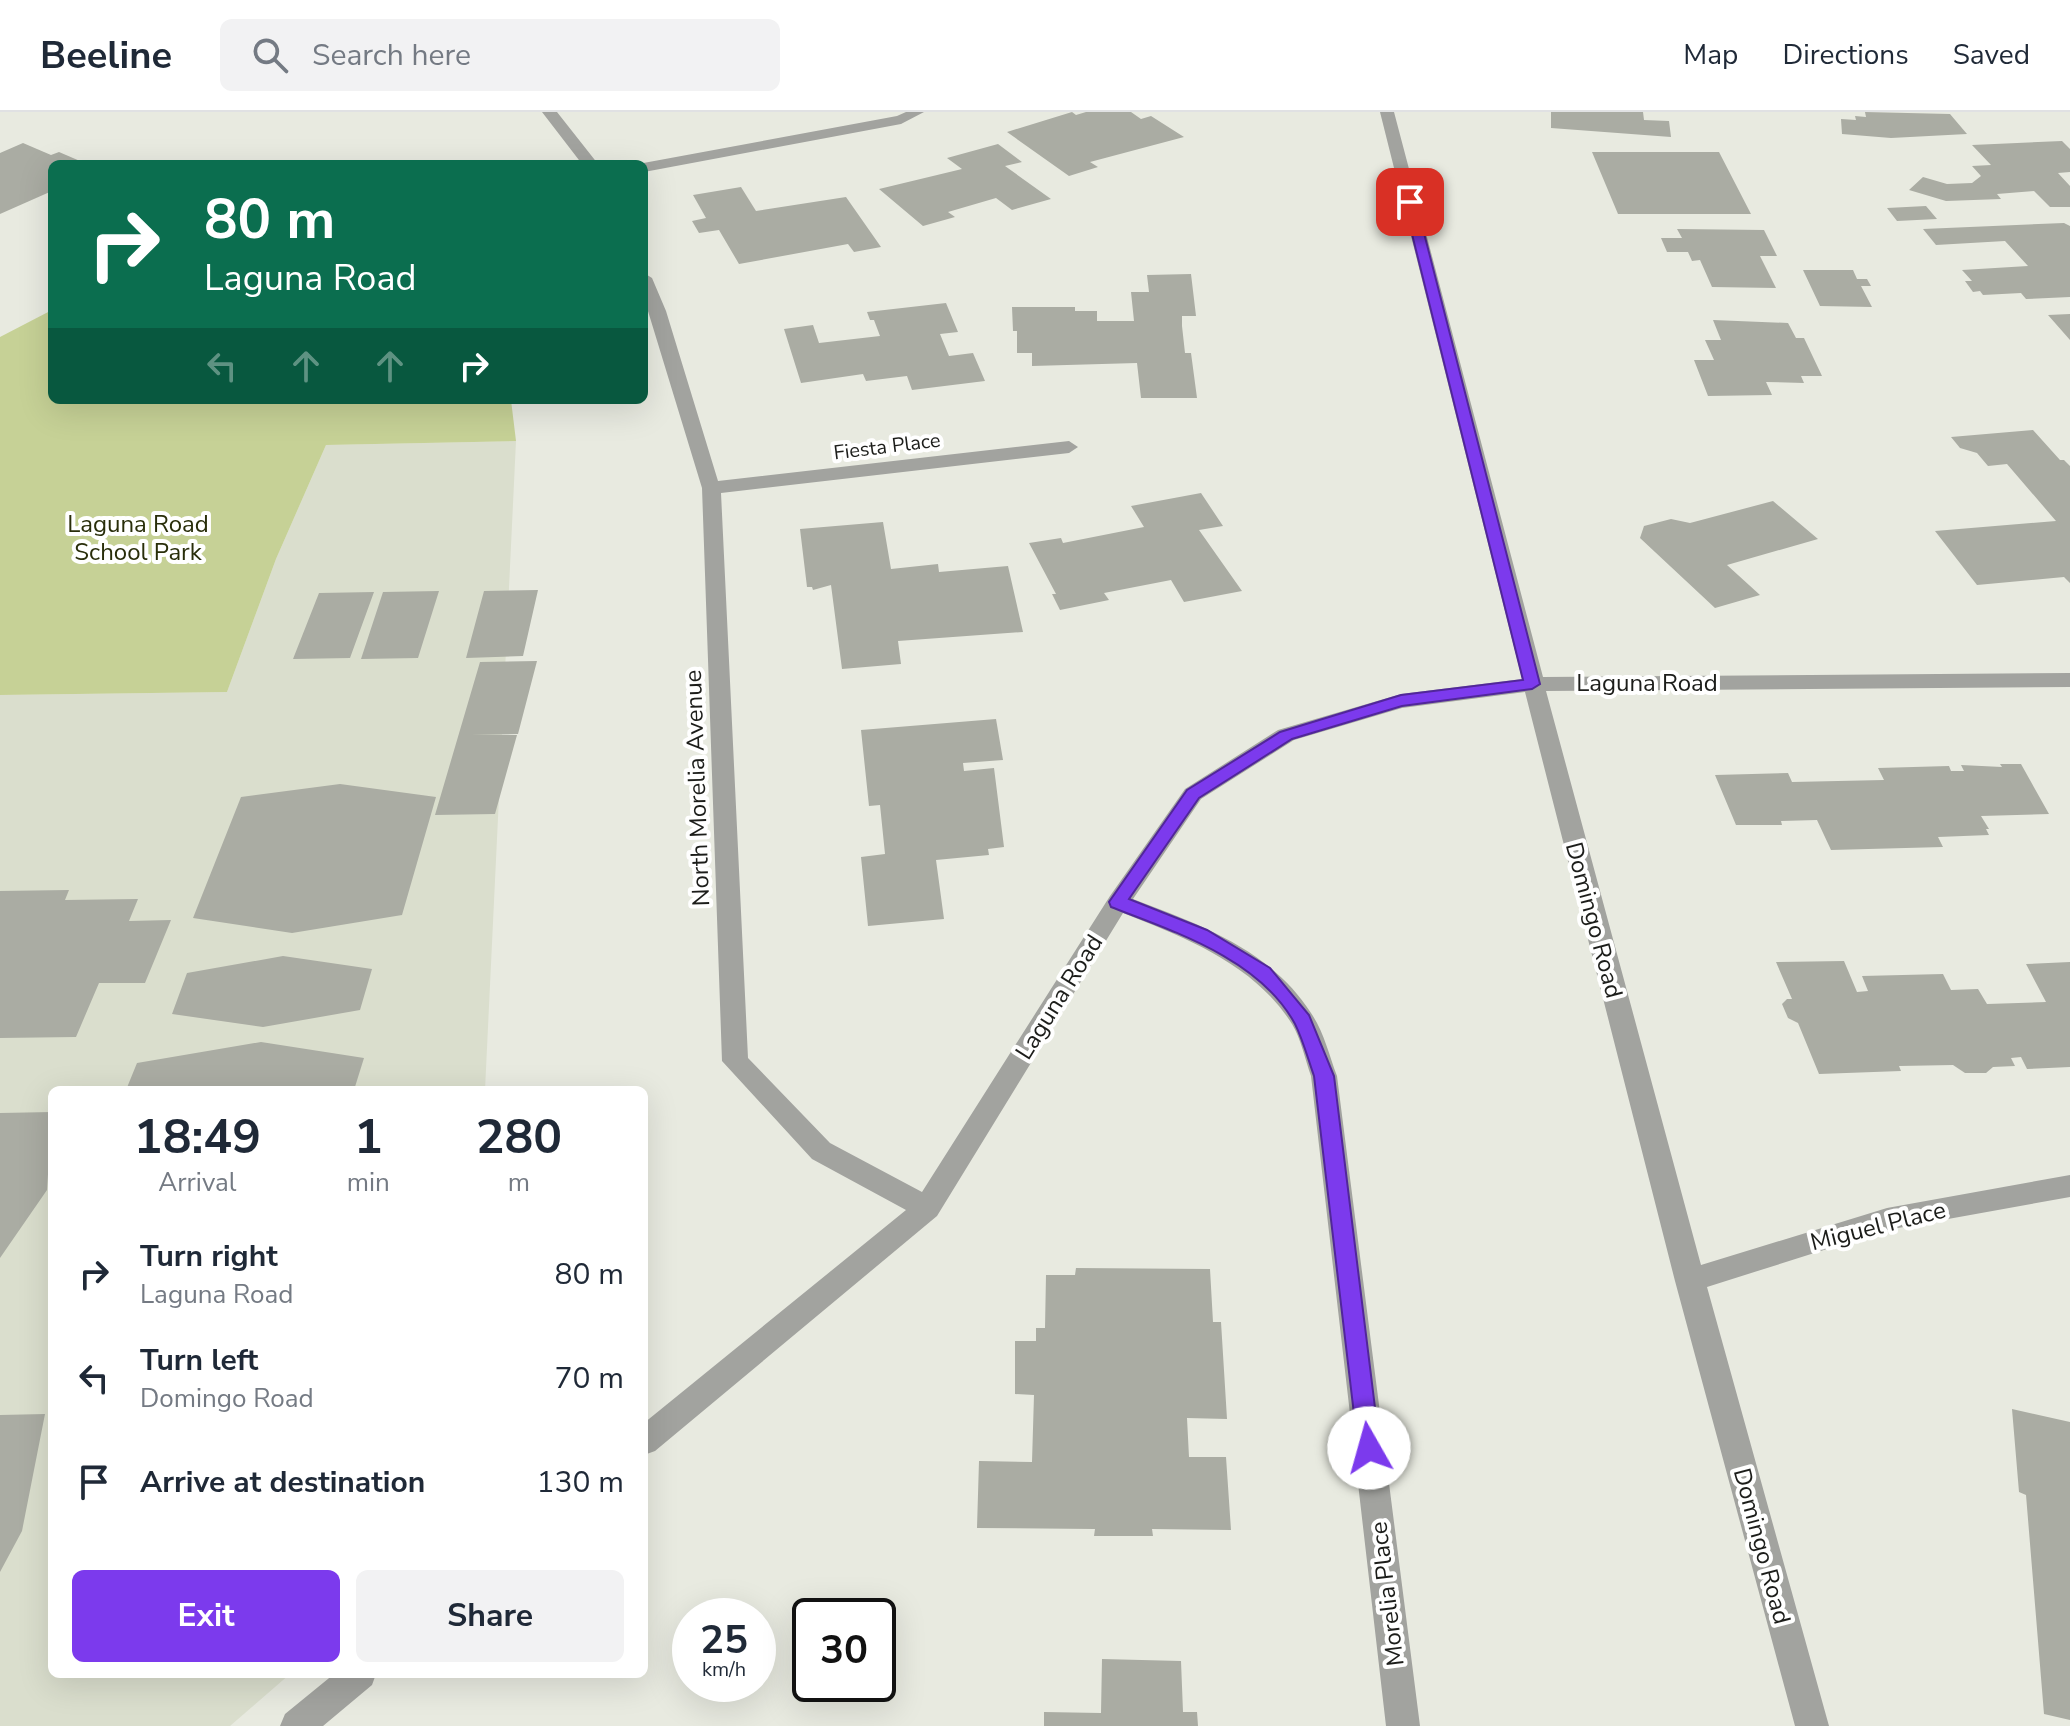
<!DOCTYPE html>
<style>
:root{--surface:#fff;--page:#f2f2f3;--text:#1f2937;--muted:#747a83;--line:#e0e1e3;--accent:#7c3aed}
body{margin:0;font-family:"Nunito Sans",sans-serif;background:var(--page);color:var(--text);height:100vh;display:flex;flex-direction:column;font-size:30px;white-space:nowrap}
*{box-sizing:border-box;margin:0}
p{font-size:26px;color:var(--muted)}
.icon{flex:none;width:44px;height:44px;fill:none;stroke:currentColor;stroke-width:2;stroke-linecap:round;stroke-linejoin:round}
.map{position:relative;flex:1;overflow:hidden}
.sheet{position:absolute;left:48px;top:974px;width:600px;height:592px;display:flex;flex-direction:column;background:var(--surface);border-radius:12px;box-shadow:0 8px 32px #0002}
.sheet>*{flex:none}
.hud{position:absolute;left:48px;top:48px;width:600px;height:244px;border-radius:12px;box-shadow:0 8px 32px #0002;background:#0b6e4f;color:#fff;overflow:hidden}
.speed{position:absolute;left:672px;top:1486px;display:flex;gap:16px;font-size:40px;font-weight:700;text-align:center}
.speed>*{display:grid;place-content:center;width:104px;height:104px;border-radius:50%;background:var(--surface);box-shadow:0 8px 32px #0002;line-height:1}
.speed small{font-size:20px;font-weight:400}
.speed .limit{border:4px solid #111;border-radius:12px;background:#fff;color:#111}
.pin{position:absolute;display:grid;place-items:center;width:68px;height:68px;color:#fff;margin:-34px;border-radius:16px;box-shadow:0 4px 12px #0006}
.me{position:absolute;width:88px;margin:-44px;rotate:353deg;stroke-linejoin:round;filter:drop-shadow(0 0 6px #0008)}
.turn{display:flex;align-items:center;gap:28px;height:168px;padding:0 24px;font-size:36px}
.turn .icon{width:104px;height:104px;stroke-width:2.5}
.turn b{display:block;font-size:56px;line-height:68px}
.lanes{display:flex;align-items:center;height:76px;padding:0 24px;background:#0003;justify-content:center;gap:40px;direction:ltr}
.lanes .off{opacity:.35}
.eta{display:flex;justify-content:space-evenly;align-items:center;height:136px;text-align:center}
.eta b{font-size:48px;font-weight:700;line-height:56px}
.button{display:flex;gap:16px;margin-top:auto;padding:16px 24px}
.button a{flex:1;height:92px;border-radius:12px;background:var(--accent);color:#fff;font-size:32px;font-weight:700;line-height:92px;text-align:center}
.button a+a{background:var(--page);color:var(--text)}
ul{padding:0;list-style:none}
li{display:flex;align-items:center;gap:24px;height:104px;padding:0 24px}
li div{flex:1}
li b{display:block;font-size:30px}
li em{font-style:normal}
header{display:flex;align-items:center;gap:48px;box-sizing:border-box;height:112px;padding:0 40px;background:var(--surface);border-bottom:2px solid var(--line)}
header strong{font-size:38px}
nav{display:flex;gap:44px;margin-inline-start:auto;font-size:28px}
.search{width:560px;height:72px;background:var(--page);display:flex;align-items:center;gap:20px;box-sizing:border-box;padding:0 28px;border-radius:12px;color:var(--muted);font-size:30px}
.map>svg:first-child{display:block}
.built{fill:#dadecd}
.green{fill:#c6d196}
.building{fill:#aaaca3}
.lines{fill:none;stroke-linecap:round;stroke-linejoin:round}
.minor{fill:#a2a39f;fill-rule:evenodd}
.route{fill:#7c3aed;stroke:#51269a;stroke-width:2}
.labels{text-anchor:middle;stroke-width:8;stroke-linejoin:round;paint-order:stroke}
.far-street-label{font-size:20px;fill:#1c1d1a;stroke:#fff}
.park-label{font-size:24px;fill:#292e0a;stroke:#fff}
.street-label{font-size:24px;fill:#1c1d1a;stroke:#fff}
</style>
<header>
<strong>Beeline</strong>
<div class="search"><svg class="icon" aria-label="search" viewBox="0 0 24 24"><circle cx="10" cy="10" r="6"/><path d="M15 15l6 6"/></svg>Search here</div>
<nav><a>Map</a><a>Directions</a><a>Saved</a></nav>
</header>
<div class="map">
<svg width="2070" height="1614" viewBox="0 0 2070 1614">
<rect width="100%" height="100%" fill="#e8eae0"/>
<!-- built -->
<path class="built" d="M516 329 485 978H52V1562H290L230 1614H0V583L227 580 276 447 326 333Z"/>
<!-- green -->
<path class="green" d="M52 198V288H511L516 329 326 333 276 447 227 580 0 583V225Z"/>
<!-- building -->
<path class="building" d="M1072 0 1076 3 1086 0H1131L1141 7 1151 4 1184 25 1090 50 1098 55 1069 64 1007 20Z
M1551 0H1643L1644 8 1669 9 1671 25 1551 16Z
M1865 0 1950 2 1967 22 1891 26 1842 22 1841 7 1856 8 1855 4 1866 5Z
M2062 29 2070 37V60L2058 61 2070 74V95H2050L2034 79 1997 82 2001 87 1946 89 1909 78 1923 65 1947 72 1972 71 1981 64 1972 54 1991 53 1972 33Z
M23 31 51 43 59 40 87 52H52V79L0 102V41Z
M998 32 1022 50 1005 54 1051 87 1012 98 996 86 948 100 955 105 923 114 879 77 962 57 947 46Z
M1592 40H1719L1751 102H1618Z
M741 75 756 99 846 85 881 135 854 140 848 132 739 152 719 118 699 121 692 109 706 106 693 83Z
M1926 94 1937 107 1897 109 1887 96Z
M2064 111 2070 114V185L2026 187 2021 181 1983 183 1980 179 1973 180 1965 169H1972L1962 158 2028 154 2005 129 1936 133 1923 117Z
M1677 117 1764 118 1777 144H1760L1776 176 1712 175 1700 148 1692 149 1688 140H1667L1661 126H1682Z
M1803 158H1853L1857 167H1867L1871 174H1861L1872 195 1820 194Z
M1191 162 1196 204H1182V214L1185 241H1191L1197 286H1141L1137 251 1032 254V241H1017V219H1013L1012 195H1075V199H1097V209H1134L1131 180H1149L1147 163Z
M946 191 958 220 940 222 949 244 973 241 985 269 912 278 907 264 866 269 863 262 801 271 784 217 813 213 819 231 880 224 874 208H870L867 200Z
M2070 202V228L2048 203Z
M1713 208 1788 211 1796 226H1804L1822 264H1801L1804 271 1766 270 1772 283 1708 284 1694 248H1714L1705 228H1721Z
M2033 318 2060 348H2064L2070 354V471L2064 465 1977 473 1935 419 2056 409 2007 352 1988 354 1977 341 1960 336 1951 325Z
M1201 381 1223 414 1199 418 1242 479 1184 490 1171 468 1104 481 1109 488 1060 498 1052 482H1056L1029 431 1061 426 1063 431 1144 415 1131 394Z
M1773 389 1818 427 1727 453 1760 483 1715 496 1640 426 1644 414 1671 407 1690 411Z
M883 410 891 457 938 452 939 460 1008 454 1023 520 898 529 901 552 842 557 831 473 813 478 812 475H807L800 417Z
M538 478 523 544 466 546 484 479Z
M439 479 418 546 361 547 383 480Z
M374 480 350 546 293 547 319 481Z
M537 549 518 622H471L517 623 495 702 435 703 480 550Z
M996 607 1003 648 963 651 964 659 994 656 1004 735 988 737 989 743 936 748 944 807 868 814 861 745 885 742 880 693 869 694 861 618Z
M2000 652H2021L2049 702 1981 704 1989 717H1986L1989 723 1938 725 1943 735 1831 738 1817 708 1781 709 1782 713H1736L1715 663 1788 661 1792 670 1884 668 1878 656 1949 654 1951 659H1964L1961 653 2002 655Z
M340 672 436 685 402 803 292 821 193 806 241 685Z
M69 778 65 788 138 787 129 809 171 808 145 871H99L76 925 0 926V779Z
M283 844 372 857 360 898 263 915 172 902 187 861Z
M1844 849 1857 880 1868 879 1862 864 1943 862 1951 878 1978 877 1987 892 2046 890 2026 852 2070 850V955L2027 957 2021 945 2011 946 2015 954 1993 955 1986 961H1965L1953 953 1899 954 1901 959 1819 962 1798 911 1788 906 1782 892 1787 887H1792L1776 850Z
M261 930 364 946 354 978H126L137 951Z
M52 1000 47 1078 0 1146V1001Z
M1076 1156 1210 1157 1213 1210H1221L1227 1307 1187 1306 1189 1345H1226L1231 1418 1152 1417 1153 1424H1094L1095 1417 977 1416 979 1349 1032 1350 1034 1283 1015 1282V1229H1036V1216H1045L1046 1163H1075Z
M2012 1297 2070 1310V1608L2044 1602 2026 1383 2019 1380Z
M45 1302 22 1419 0 1460V1303Z
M1102 1547 1181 1549 1183 1600H1197L1198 1614H1044V1600L1101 1601Z"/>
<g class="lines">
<!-- minor -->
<path class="minor" d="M542 0H557L598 52H582Z
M906 0H924L901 12 644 60V52H638L897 4Z
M1380 0H1394L1543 565 2070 561V575L1546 579 1701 1153 1887 1096 2070 1063V1085L1887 1118 1707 1175 1829 1614H1795L1675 1169 1525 580 1402 596 1294 628 1201 687 1133 787C1199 812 1271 838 1311 901 1324 920 1329 943 1337 964L1420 1614H1386L1311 964C1305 947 1301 927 1292 912 1254 852 1186 826 1123 801L937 1104 655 1339 644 1343V1311L906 1098 812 1047 722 949 702 376 644 186V161L652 166 666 199 718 369 1069 329 1078 335 1069 341 721 381 748 946 830 1031 922 1080 1110 784 1185 677 1278 618 1401 582 1522 567Z
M334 1562H376L372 1573 323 1614H280L285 1602Z"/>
</g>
<!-- route -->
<path class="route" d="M1410 87 1416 90 1540 572 1532 577 1402 594 1292 627 1199 686 1129 787 1207 818 1270 856 1309 903 1334 964 1380 1336 1377 1343 1369 1346 1361 1343 1358 1336 1314 964C1308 947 1303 928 1295 912 1260 847 1175 820 1111 795L1109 790 1187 678 1280 620 1401 583 1523 568 1404 90Z"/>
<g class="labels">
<!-- far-street labels -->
<g class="far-street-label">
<text transform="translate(887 334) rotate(-7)" y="7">Fiesta Place</text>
</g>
<!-- park labels -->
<g class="park-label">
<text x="138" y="420">Laguna Road<tspan x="138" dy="28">School Park</tspan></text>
</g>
<!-- street labels -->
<g class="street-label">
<text x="1647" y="579">Laguna Road</text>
<text transform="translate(697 676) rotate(-92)" y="8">North Morelia Avenue</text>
<text transform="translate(1594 808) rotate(75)" y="8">Domingo Road</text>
<text transform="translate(1059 885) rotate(-58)" y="8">Laguna Road</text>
<text transform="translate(1878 1114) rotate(-14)" y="8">Miguel Place</text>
<text transform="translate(1762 1434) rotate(75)" y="8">Domingo Road</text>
<text transform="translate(1387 1482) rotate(-97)" y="8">Morelia Place</text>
</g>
</g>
</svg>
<div class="speed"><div>25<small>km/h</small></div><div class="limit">30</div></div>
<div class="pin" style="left:1410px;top:90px;background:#d93025"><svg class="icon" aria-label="arrive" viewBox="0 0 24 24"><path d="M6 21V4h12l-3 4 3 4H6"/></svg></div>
<svg class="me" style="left:1369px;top:1336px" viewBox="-20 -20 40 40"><circle r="19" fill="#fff"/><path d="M0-13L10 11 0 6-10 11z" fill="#7c3aed"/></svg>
<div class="hud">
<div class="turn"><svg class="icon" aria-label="right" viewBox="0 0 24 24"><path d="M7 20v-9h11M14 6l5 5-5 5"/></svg><div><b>80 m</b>Laguna Road</div></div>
<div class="lanes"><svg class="icon off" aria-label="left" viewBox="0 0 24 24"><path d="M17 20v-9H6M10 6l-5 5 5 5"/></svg><svg class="icon off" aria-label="ahead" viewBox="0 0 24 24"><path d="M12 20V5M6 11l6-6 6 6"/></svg><svg class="icon off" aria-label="ahead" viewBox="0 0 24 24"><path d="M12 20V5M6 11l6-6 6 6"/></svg><svg class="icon" aria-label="right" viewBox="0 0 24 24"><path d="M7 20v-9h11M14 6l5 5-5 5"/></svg></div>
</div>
<section class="sheet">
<div class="eta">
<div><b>18:49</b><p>Arrival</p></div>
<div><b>1</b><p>min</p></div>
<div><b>280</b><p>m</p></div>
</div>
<ul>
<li><svg class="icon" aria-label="right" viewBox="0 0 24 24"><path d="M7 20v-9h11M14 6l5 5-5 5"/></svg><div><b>Turn right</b><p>Laguna Road</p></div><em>80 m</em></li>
<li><svg class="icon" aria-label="left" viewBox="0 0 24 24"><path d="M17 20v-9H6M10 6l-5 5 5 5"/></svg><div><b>Turn left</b><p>Domingo Road</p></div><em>70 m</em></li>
<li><svg class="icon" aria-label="arrive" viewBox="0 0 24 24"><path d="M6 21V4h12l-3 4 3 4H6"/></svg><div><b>Arrive at destination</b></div><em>130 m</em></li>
</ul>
<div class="button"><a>Exit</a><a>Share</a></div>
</section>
</div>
